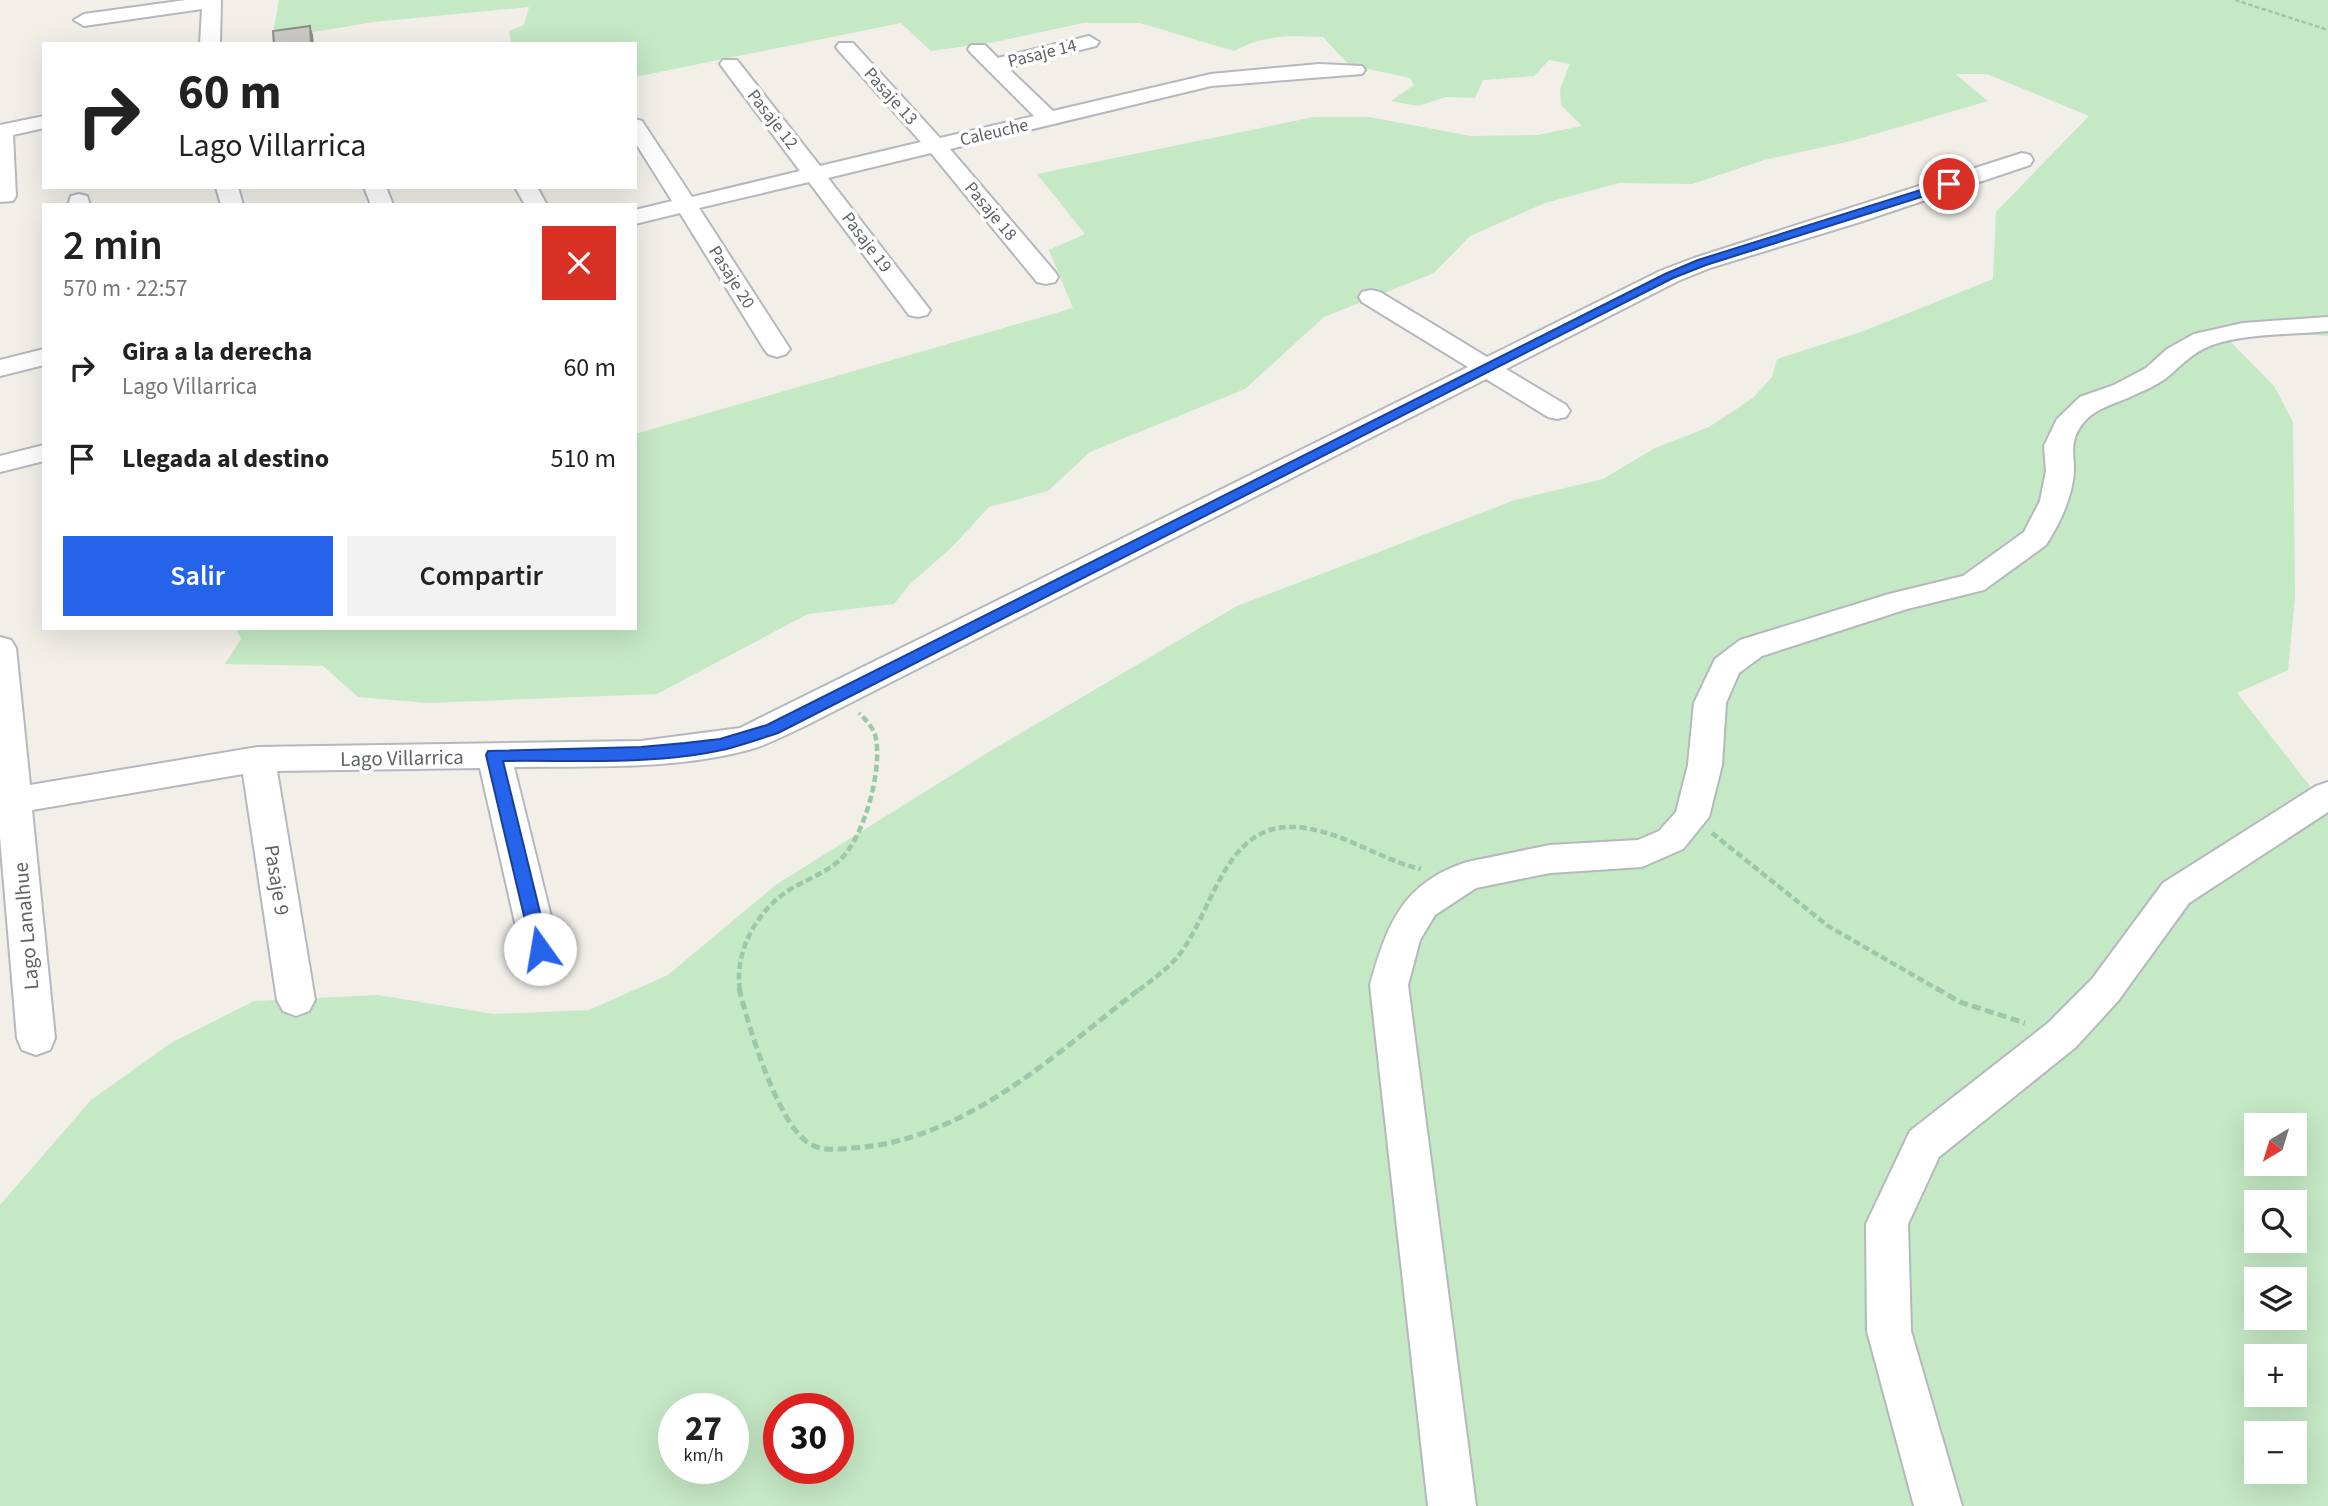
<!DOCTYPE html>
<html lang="es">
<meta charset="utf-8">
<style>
:root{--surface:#fff;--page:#f2f2f2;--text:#222;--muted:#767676;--accent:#2563eb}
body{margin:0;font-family:"Source Sans 3",sans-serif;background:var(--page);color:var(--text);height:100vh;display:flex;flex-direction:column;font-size:26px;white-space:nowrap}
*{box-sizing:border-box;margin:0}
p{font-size:23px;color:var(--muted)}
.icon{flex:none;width:38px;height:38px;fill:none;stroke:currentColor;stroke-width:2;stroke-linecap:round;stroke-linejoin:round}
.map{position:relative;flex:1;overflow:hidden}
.panel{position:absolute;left:42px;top:203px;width:595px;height:427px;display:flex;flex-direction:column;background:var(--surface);border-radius:0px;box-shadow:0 7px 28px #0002}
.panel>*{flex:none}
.hud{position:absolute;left:42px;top:42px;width:595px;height:147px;border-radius:0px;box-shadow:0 7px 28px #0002;background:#fff;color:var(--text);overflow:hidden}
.needle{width:46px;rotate:218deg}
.tools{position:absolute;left:2244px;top:1113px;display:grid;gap:14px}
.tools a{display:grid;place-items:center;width:63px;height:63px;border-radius:0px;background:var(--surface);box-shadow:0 7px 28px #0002;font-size:35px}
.speed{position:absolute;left:658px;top:1393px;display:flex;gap:14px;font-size:35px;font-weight:700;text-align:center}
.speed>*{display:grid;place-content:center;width:91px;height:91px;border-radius:50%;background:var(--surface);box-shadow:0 7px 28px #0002;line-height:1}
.speed small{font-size:18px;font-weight:400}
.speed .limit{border:10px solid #d22;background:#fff;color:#111}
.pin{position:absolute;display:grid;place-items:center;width:60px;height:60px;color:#fff;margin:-30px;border:4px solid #fff;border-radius:50%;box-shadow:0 2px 7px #0007}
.me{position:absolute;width:77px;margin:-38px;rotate:347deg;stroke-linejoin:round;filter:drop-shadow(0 0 5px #0008)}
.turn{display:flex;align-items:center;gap:24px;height:147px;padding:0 21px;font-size:32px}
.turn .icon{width:91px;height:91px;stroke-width:2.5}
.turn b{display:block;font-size:49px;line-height:60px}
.round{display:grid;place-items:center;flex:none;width:74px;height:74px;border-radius:0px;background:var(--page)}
.headline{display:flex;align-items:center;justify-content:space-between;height:119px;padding:0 21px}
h1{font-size:42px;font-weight:600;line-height:52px}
.button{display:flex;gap:14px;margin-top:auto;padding:14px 21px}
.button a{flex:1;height:80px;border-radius:0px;background:var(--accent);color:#fff;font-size:28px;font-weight:600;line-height:80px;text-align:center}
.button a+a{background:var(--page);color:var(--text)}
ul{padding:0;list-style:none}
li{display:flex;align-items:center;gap:21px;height:91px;padding:0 21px}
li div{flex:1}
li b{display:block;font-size:26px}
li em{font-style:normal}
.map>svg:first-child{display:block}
.green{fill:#c5e8c5;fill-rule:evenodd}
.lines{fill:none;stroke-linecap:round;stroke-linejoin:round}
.minor-casing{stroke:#b5b8bc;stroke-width:4}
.path-far2{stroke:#9cc7a9;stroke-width:2.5;stroke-dasharray:4.5 2.5;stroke-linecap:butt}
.path-far1{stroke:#9cc7a9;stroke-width:4.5;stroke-dasharray:7 3.5;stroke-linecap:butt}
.path{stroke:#9cc7a9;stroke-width:5;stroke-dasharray:9 4.5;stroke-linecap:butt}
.minor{fill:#fff;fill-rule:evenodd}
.shaded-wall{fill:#8f8d8a}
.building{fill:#cccac5;stroke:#8f8d8a;stroke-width:2}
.route{fill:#2563eb;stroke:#184099;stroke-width:2}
.labels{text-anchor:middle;stroke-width:7;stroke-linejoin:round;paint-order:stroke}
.far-street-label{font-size:18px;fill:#5f6368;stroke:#fff}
.street-label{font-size:21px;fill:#5f6368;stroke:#fff}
</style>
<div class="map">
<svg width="2328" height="1506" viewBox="0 0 2328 1506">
<rect width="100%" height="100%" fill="#f1efe8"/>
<!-- green -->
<path class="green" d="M279 0H2328V336L2218 329 2274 386 2293 422 2295 597 2288 670 2237 693 2328 809V1506H0V1205L91 1100 171 1043 254 1001 378 995 493 1014 589 1010 668 975 777 884 992 750 1237 606 1515 500 1603 479 1655 448 1709 427 1753 398 1772 377 1777 359 1861 332 1993 279 1996 212 2089 116 1987 74H1955L1988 101 1851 141 1764 160 1692 184 1619 183 1545 203 1470 236 1434 273 1324 317 1245 389 1090 452 1048 491 989 507 952 547 909 585 894 604 808 614 657 694 428 703 358 697 323 666 225 664 241 639 236 628H635V434L1073 308 1049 250 1085 234 1037 174 1314 117H1369L1471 136 1537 135 1582 126 1561 105 1560 89 1570 64 1549 60 1534 76 1483 80 1475 98 1446 97 1418 106 1391 101 1414 85 1410 78 1349 65 1323 37C1289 36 1264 34 1234 51L1140 23H1083L995 42 931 51 901 23 635 77V44H511L509 31 524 25 529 7 374 22 272 39ZM2256 1125H2294V1164H2256ZM2256 1202H2294V1241H2256ZM2256 1279H2294V1318H2256ZM2256 1356H2294V1395H2256ZM674 1409H733V1468H674ZM779 1409H838V1468H779ZM2256 1433H2294V1472H2256Z"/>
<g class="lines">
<!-- minor casing -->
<g class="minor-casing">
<path id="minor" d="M186 0H221L220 44H200L202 9 84 26 74 20 84 14Z
M1089 36 1099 42 1096 46 1008 68 1053 111 1211 74 1319 64 1362 66 1365 70 1362 74 1211 86 950 149 1055 272 1058 277 1055 282 1046 284 1037 282 931 153 828 178 930 310 927 315 918 317 909 315 809 182 699 208 790 349 786 354 777 357 768 354 764 349 680 213 635 224V210L672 201 635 142V119L642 121 692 197 800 171 723 68 720 64 723 60H737L820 166 921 142 839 51 836 47 839 43H853L940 138 1034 116 971 53 968 49 971 45H985L998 58Z
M44 116V128L13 135 16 196 13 201 0 202V125Z
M2022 153 2030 155 2033 160 2030 165 1860 222 1710 268 1678 281 1506 369 1566 405 1570 411 1566 417 1557 419 1548 417 1486 379 803 727C785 735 767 745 748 750 673 770 591 766 514 767L559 949 553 960 540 964 527 960 521 949 480 768 277 771 315 1000 309 1011 296 1016 283 1011 277 1000 243 774 32 810 55 1038 50 1050 36 1055 22 1050 17 1038 0 837V637L11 640 16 648 30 785 258 747 641 741 740 728 1468 367 1362 302 1359 297 1362 292 1371 290 1380 292 1487 357 1660 271 1694 258Z
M216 187H238L243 205H221Z
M364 187H386L393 205H371Z
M515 187H537L547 205H525Z
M79 194 87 196 90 205H68L71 196Z
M2328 317V331C2291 335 2247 333 2212 345 2192 352 2180 367 2165 379 2156 385 2146 390 2136 394 2115 405 2092 407 2079 429 2070 444 2074 455 2074 470 2073 496 2060 523 2046 545L1984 590 1907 609 1762 656 1739 673 1726 703 1722 765 1709 817 1683 849 1642 867 1550 873 1476 888 1435 915 1420 940 1408 985 1476 1506H1428L1370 985C1387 925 1402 883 1467 862L1550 845 1638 840 1659 831 1676 812 1688 765 1694 703 1715 659 1740 640 1889 594 1963 576 2024 532 2040 501 2046 471 2044 446 2057 419 2080 397 2114 385 2146 368 2167 349 2194 334 2243 323Z
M44 349V365L0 376V360Z
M44 445V461L0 472V456Z
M2328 782V812L2189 903 2118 1001 2076 1047 1939 1157 1908 1224 1911 1331 1962 1506H1914L1867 1331 1866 1224 1910 1131 2048 1023 2092 979 2163 883 2316 786Z"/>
</g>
<!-- path-far2 -->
<path class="path-far2" d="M2235 0 2328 30"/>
<!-- path-far1 -->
<path class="path-far1" d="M1712 833 1828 926 1939 990
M740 990C734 951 757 911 789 890 806 880 825 873 840 860 864 837 882 772 876 739 874 728 867 721 859 713
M1139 990C1153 979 1169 968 1179 955 1216 907 1225 816 1305 828 1346 834 1381 860 1421 869"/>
<!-- path -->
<path class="path" d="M739 988C748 1025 777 1121 807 1142 821 1152 837 1149 853 1148 966 1141 1056 1053 1141 988
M1936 988 1960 1002 2025 1023"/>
<!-- minor -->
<use href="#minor" class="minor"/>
</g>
<!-- shaded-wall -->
<path class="shaded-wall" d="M310 26 313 35 314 44H311Z"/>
<!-- building -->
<path class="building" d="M310 26 311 44H274L273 31Z"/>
<!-- route -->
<path class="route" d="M1949 181 1955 184 1953 187 1706 265 1673 278 778 733C759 739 741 746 722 750 655 765 571 760 503 761L549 949 546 954 540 956 533 954 486 755 488 751 641 747 685 743 720 739 767 725 1665 274 1698 260Z"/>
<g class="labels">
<!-- far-street labels -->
<g class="far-street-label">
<text transform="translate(1042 53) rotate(-14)" y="6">Pasaje 14</text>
<text transform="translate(891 96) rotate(48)" y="6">Pasaje 13</text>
<text transform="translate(773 119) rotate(52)" y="6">Pasaje 12</text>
<text transform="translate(994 132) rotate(-13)" y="6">Caleuche</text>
<text transform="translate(991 211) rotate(50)" y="6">Pasaje 18</text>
<text transform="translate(867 242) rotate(53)" y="6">Pasaje 19</text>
<text transform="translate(732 277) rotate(58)" y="6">Pasaje 20</text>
</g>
<!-- street labels -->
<g class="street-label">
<text transform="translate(402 758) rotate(-1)" y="7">Lago Villarrica</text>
<text transform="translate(277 880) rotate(81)" y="7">Pasaje 9</text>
<text transform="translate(26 926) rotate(-95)" y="7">Lago Lanalhue</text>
</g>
</g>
</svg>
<div class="tools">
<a><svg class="needle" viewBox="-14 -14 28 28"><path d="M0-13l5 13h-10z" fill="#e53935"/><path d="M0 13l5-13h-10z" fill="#767676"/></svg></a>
<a><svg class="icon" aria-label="search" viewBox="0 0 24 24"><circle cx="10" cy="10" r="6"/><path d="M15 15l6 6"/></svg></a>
<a><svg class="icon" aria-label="layers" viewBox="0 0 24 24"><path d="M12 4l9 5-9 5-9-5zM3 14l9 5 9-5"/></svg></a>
<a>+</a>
<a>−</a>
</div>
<div class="speed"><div>27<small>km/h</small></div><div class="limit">30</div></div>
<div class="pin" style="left:1949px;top:184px;background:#d93025"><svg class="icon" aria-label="arrive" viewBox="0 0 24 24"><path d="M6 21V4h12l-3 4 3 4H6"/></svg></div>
<svg class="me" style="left:540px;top:949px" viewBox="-20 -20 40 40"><circle r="19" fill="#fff"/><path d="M0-13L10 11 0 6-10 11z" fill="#2563eb"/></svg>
<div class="hud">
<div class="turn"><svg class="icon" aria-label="right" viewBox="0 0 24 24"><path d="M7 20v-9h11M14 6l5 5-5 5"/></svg><div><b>60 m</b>Lago Villarrica</div></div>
</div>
<section class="panel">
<div class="headline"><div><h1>2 min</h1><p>570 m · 22:57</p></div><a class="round" style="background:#d93025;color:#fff"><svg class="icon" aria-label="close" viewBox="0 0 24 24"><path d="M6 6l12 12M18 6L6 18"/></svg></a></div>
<ul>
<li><svg class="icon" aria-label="right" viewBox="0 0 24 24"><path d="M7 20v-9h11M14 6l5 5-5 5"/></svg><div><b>Gira a la derecha</b><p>Lago Villarrica</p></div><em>60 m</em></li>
<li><svg class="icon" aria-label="arrive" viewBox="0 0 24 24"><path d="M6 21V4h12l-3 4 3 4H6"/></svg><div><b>Llegada al destino</b></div><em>510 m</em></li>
</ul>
<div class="button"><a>Salir</a><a>Compartir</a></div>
</section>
</div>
